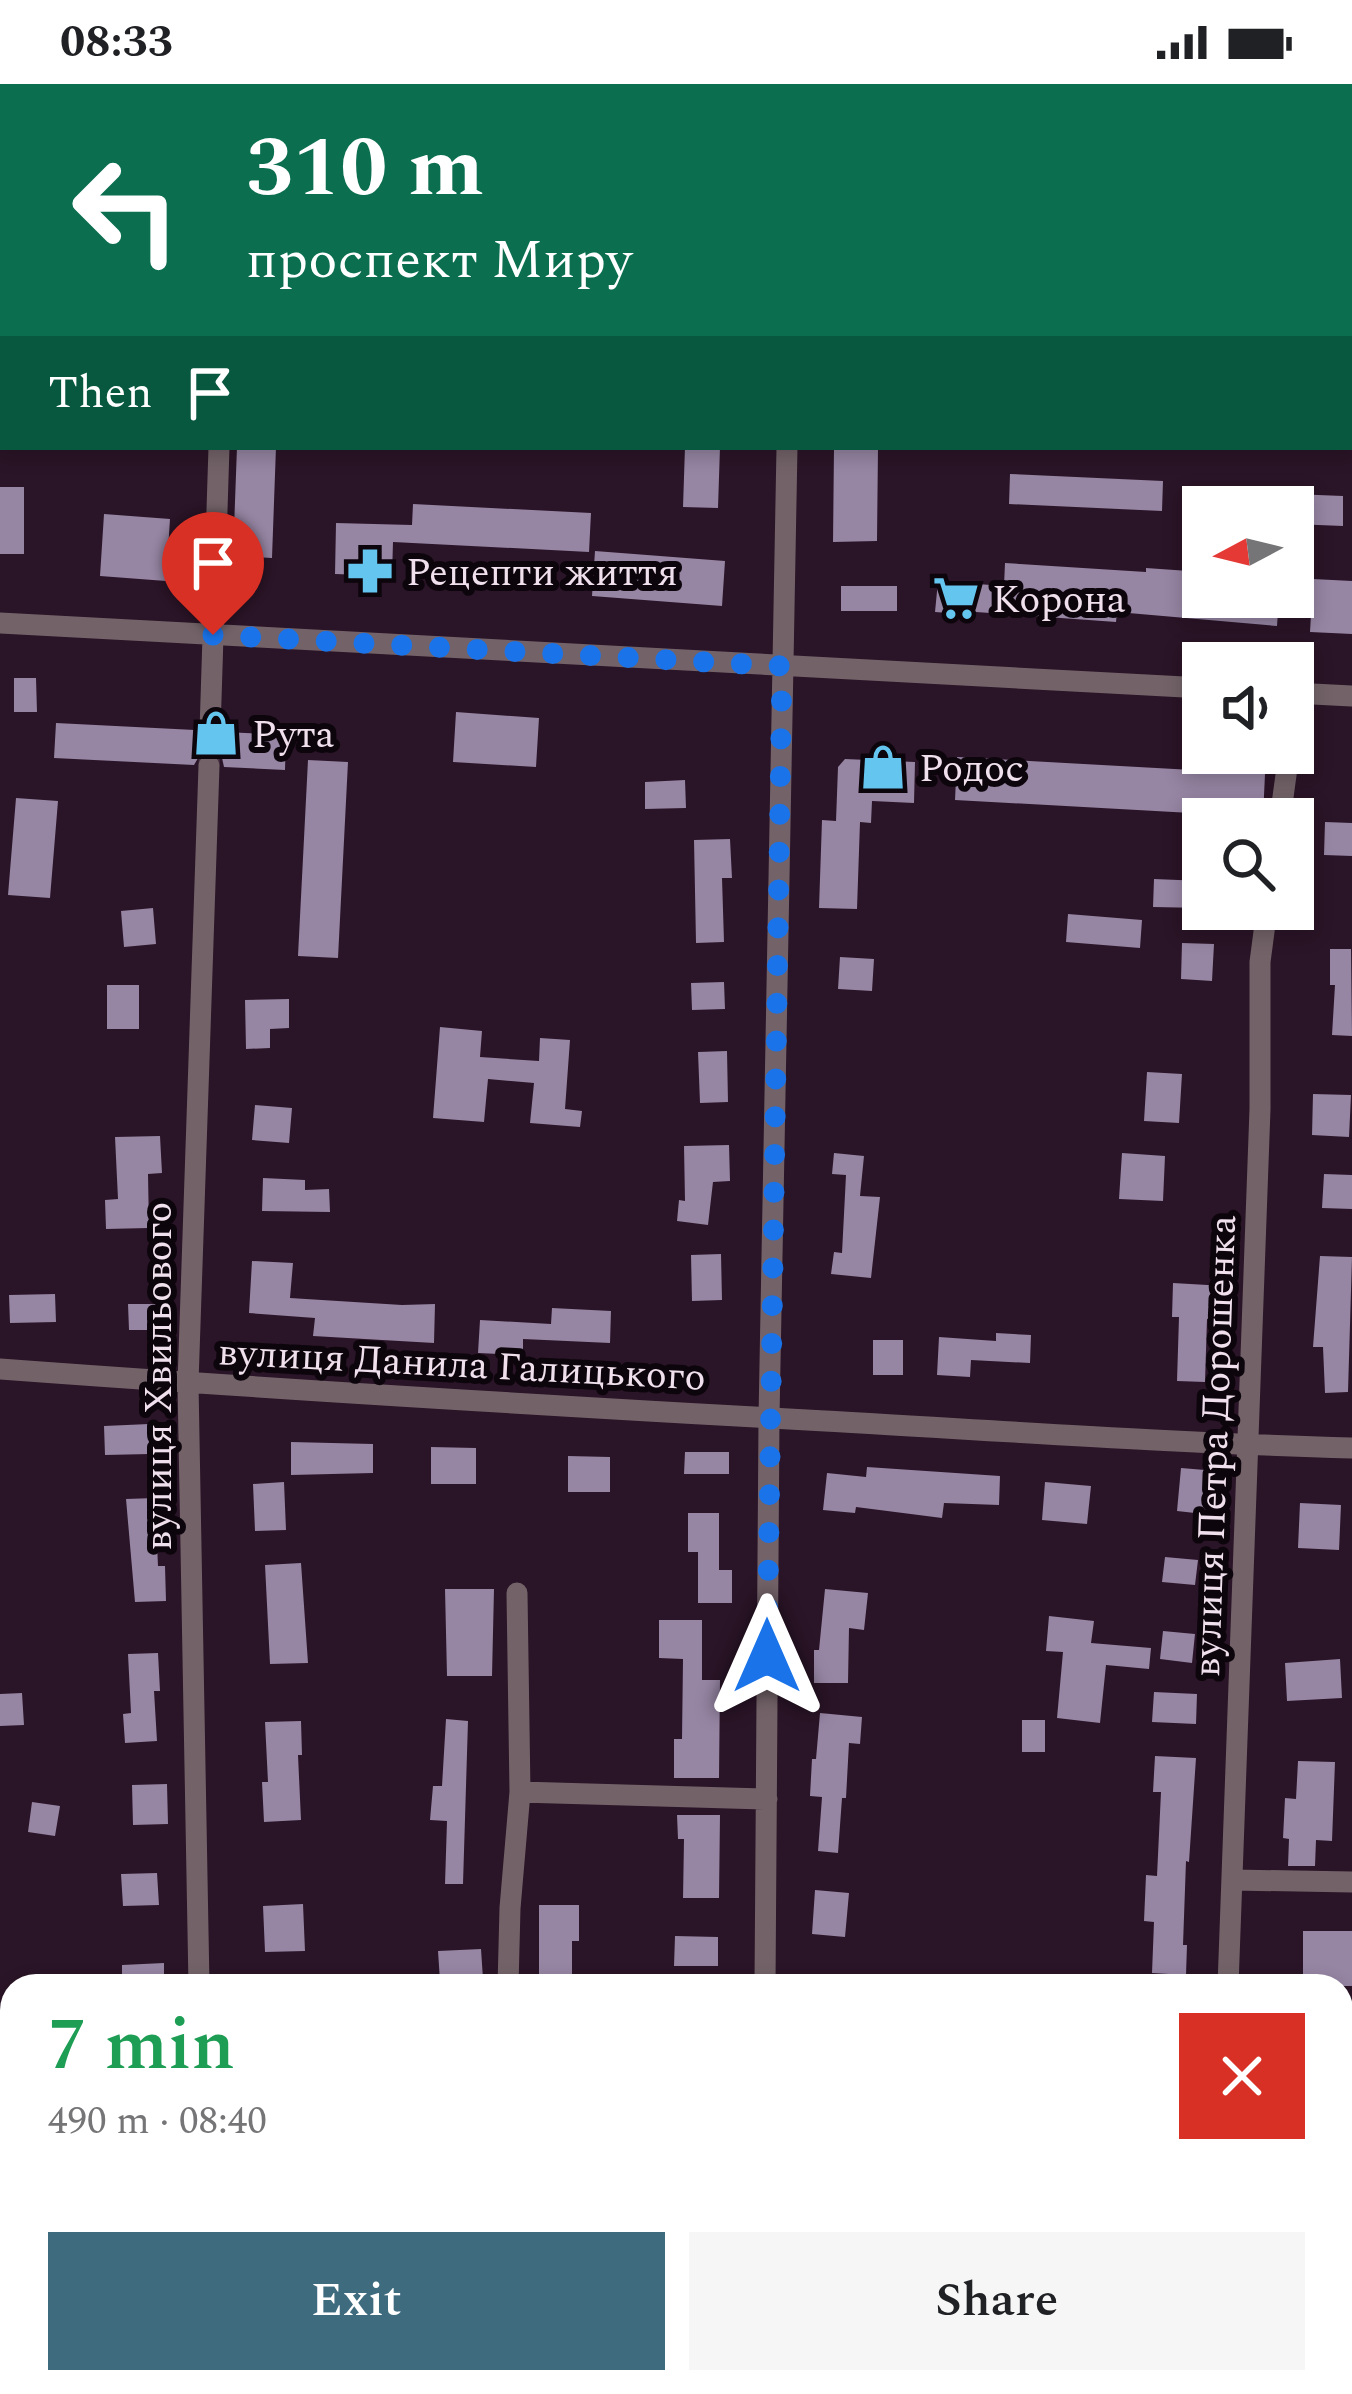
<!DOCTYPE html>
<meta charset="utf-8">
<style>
:root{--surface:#fff;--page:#f6f6f6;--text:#202124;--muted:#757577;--accent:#3f6b7f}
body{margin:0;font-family:Spectral,serif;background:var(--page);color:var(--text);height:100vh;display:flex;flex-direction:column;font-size:45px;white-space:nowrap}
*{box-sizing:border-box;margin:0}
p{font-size:39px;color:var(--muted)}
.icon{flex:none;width:66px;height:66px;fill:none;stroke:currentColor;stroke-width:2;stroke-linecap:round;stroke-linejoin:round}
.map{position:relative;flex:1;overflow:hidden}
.sheet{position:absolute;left:0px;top:1890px;width:1353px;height:420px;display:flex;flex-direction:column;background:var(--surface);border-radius:36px 36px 0 0;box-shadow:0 6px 18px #0003}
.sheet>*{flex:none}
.banner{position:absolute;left:0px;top:0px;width:1353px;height:366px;box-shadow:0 6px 18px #0003;background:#0b6e4f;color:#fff;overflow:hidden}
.needle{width:78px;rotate:263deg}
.fabs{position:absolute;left:1182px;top:402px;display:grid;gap:24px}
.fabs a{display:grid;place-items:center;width:132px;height:132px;border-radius:0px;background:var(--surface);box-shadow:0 6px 18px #0003;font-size:60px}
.pin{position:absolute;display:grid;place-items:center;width:102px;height:102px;color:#fff;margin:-123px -51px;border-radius:50% 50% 50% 0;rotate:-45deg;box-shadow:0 0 12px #0007}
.pin .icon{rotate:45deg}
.me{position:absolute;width:132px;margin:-66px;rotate:0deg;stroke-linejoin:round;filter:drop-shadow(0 0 9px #0008)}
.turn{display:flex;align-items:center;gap:42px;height:252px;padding:0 48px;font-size:54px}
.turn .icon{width:156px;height:156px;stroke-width:2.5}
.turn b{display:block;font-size:84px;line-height:102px}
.then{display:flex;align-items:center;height:114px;padding:0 48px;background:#0003;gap:24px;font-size:45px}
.round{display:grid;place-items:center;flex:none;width:126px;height:126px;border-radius:0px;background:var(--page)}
.headline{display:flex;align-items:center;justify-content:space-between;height:204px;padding:0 48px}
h1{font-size:72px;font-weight:600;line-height:90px;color:#1e9e55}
.button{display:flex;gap:24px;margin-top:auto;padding:24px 48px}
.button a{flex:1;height:138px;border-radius:0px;background:var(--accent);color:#fff;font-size:48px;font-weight:600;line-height:138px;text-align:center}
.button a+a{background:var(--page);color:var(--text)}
.status{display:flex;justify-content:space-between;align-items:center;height:84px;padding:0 60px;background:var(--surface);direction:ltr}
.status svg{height:33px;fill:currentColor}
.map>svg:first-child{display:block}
.building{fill:#9685a3}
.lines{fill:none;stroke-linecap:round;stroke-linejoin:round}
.street-tunnel{stroke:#483345;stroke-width:21;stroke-dasharray:21 10;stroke-linecap:butt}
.lane{stroke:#736369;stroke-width:10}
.street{stroke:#736369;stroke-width:21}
.route{stroke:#1a73e8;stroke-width:21;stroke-dasharray:0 37.8}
.labels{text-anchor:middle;stroke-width:12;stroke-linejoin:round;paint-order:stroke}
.poi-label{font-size:39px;fill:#f0e0ed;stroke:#0d050c;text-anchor:start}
.street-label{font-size:39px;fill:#f0e0ed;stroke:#0d050c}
</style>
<div class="status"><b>08:33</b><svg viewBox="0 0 49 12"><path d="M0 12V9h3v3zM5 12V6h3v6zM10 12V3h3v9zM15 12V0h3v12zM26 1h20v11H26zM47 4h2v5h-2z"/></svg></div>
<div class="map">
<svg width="1352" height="2310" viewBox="0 0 1352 2310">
<rect width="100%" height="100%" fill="#2a1427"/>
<!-- building -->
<path class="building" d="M237 363H276L272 474 233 472Z
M685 363H720L718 424 683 423Z
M834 363H878L877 457 833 458Z
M1010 390 1163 397 1162 427 1009 420Z
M0 403H24V470H0Z
M1293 410 1343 412V442L1293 440Z
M413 420 591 429 589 468 393 458 392 492 335 490 336 439 412 441Z
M104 430 170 435 166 497 100 492Z
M595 467 725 477 722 522 592 512Z
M1005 479 1146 488V484L1203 488V513H1279L1277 542 1117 528 1116 538 976 528 975 531 935 528 938 497 1004 502Z
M1313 495 1352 497V550L1310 548Z
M841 502H897V527H841Z
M14 594H36L37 628H14Z
M456 628 539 634 536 683 453 678Z
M56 639 195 646 197 655 208 662 218 660 225 648 286 651 285 686 224 683 222 674 211 667 201 669 194 681 54 674Z
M957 673 1265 690 1263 733 955 716Z
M845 675 915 678 914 719 872 717 871 739 860 738 857 825 819 824 822 736 836 737 838 683Z
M308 676 348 678 338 874 298 872Z
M685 696 686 724 645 725V698Z
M16 714 58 717 50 814 8 811Z
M1325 738 1352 739V772L1324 771Z
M730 755 732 794H722L724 858 696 859 694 756Z
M1154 795 1203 797V824L1153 823Z
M153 824 156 860 124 863 121 827Z
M1068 830 1142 836 1140 864 1066 858Z
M1182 859 1214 860 1212 897 1181 895Z
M1330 865H1351L1352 952 1332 951 1335 901H1330Z
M840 873 874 875 872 907 838 905Z
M724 898 725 925 692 926 691 899Z
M107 901H139V945H107Z
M289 915V944L270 945V964L246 965 245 916Z
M440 943 482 947 480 973 539 977 540 954 570 956 565 1025 582 1027 580 1043 530 1039 534 999 488 995 484 1038 433 1034Z
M727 967 728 1018 700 1019 698 968Z
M1147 988 1182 990 1179 1039 1144 1037Z
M1313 1010 1351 1011 1349 1053 1312 1051Z
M255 1021 292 1024 289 1059 252 1056Z
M160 1052 162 1089 148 1090 149 1144 106 1145 105 1116 118 1115 115 1053Z
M729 1061 730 1097 713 1098 708 1141 677 1137 679 1116 685 1117 684 1062Z
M834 1069 864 1072 860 1112 880 1113 871 1194 831 1190 834 1168 842 1169 846 1091 832 1090Z
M1122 1069 1165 1072 1163 1117 1119 1115Z
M1324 1090 1352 1091V1125L1322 1124Z
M263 1094 305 1096V1106L329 1105 330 1128 262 1127Z
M721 1170 722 1216 692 1217 691 1171Z
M1320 1172 1352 1173 1348 1308 1325 1309 1323 1263H1313Z
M252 1177 293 1179 290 1214 402 1221 435 1220 434 1259 313 1252 315 1234 249 1229Z
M1173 1199 1225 1202 1223 1236 1207 1235 1205 1298 1177 1297 1179 1233H1172Z
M55 1210 56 1238 10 1239 9 1211Z
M128 1220H161V1246H129Z
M552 1224 611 1227 610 1259 523 1255V1271L478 1269 480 1236 551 1240Z
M996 1249 1031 1251 1030 1279 971 1276 970 1293 937 1291 939 1253 996 1257Z
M873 1256H903V1291H873Z
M149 1340 150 1370 105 1371 104 1342Z
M291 1358 373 1360V1389L291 1391Z
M431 1363 476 1364V1400H431Z
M685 1368H729V1390H684Z
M568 1372 610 1373V1408H568Z
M867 1383 1000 1392 999 1421 944 1419 942 1434 856 1423 855 1429 823 1426 827 1389 866 1393Z
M1181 1384 1217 1387 1213 1431 1177 1427Z
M284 1398 286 1446 255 1447 253 1400Z
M1045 1398 1091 1402 1087 1440 1042 1436Z
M155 1414 158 1482H165L166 1517 135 1518 126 1415Z
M1300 1419 1341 1421 1339 1466 1298 1464Z
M688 1429H719V1486H732V1519H698V1468H688Z
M1165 1473 1198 1476 1195 1501 1162 1498Z
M301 1479 308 1579 270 1580 265 1481Z
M445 1505H494L492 1592H447Z
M825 1505 868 1509 864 1546 849 1544 848 1599H814V1566H819Z
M1049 1532 1094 1537 1091 1559 1151 1564 1149 1585 1106 1581 1100 1639 1057 1634 1063 1568 1046 1567Z
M659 1536H702V1596H720L719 1694H674V1655H682L683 1575 659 1574Z
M1163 1547 1195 1550 1192 1579 1160 1575Z
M158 1569 160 1607H154L157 1657 125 1659 123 1630 131 1629 128 1570Z
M1340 1575 1342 1614 1287 1617 1285 1579Z
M1154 1608 1197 1610 1196 1640 1152 1638Z
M22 1609 24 1641 0 1642V1610Z
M820 1629 862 1633 860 1660 849 1659 846 1714H842L838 1769 818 1767 822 1713 810 1712 812 1675H816Z
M446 1635 468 1637 463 1800H445L447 1737 430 1736 433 1702H442Z
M1022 1636H1045V1668H1022Z
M301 1637 302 1671H298L301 1736 264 1738 262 1698H268L265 1638Z
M1155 1672 1196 1674 1189 1778 1186 1777 1183 1861H1187L1186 1891 1152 1889 1154 1838 1144 1837 1146 1791 1157 1792 1161 1708H1153Z
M1298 1677 1335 1678 1332 1757 1316 1756 1315 1782H1288L1289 1755 1283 1754 1285 1714 1296 1715Z
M167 1700 168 1740 133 1741 132 1701Z
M32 1718 60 1722 55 1752 28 1748Z
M677 1731H720L719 1814H683L684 1755H678Z
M157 1789 159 1821 123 1822 121 1790Z
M815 1806 849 1809 845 1853 812 1850Z
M303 1820 305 1867 265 1868 263 1822Z
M539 1821H579V1857H572V1902H539Z
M1303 1847H1352V1902H1303Z
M675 1852 718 1853V1882H674Z
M481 1865 483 1895 440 1897 438 1867Z
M164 1879V1902H122V1881Z"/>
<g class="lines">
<!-- street-tunnel -->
<path class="street-tunnel" d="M209 682 210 647"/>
<!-- lane -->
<path class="lane" d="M121 2298 123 2310"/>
<!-- street -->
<path class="street" d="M249 3V0
M797 3V0
M1275 3V0
M0 539 1203 604
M1293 609 1352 612
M210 647 219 363
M1280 735 1289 669
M0 1285C269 1305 538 1321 807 1336 989 1346 1170 1359 1352 1364
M520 1708 767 1715
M1233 1796 1352 1798
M199 1902 188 1299 209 682
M508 1902 510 1824 520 1708 517 1509
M765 1902 769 1334 787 363
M1228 1902 1260 1025V878L1267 825"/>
</g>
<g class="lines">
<!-- route -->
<path class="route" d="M213 551 782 582 767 1572"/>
</g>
<!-- icons -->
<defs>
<g id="pharmacy-bare" transform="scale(3.6)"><path d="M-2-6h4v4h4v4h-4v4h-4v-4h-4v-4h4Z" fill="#64c5ee" stroke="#0d050c" stroke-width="2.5" paint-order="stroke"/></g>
<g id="supermarket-bare" transform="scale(3.6)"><path d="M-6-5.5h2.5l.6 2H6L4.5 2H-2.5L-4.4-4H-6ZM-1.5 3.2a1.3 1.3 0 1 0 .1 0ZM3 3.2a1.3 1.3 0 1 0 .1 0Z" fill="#64c5ee" stroke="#0d050c" stroke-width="2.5" paint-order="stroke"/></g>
<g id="shop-bare" transform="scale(3.6)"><path d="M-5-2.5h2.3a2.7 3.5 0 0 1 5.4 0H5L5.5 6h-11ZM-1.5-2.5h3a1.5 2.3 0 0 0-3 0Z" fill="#64c5ee" stroke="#0d050c" stroke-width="2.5" paint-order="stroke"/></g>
</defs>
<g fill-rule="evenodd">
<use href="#pharmacy-bare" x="370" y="487"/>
<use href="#supermarket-bare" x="956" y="514"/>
<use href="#shop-bare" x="216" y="649"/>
<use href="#shop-bare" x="883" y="683"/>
</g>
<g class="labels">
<!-- poi labels -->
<g class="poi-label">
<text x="406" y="501">Рецепти життя</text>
<text x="992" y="528">Корона</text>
<text x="252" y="663">Рута</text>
<text x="919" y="697">Родос</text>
</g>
<!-- street labels -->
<g class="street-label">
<text transform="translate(462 1279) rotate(3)" y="14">вулиця Данила Галицького</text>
<text transform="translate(157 1292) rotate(-90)" y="14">вулиця Хвильового</text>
<text transform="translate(1213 1362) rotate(-88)" y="14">вулиця Петра Дорошенка</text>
</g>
</g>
</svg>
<div class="fabs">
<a><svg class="needle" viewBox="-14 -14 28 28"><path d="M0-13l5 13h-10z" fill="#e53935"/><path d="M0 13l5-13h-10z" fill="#757577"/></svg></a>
<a><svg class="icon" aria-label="sound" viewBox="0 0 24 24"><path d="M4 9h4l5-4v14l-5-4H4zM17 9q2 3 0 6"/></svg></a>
<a><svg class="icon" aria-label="search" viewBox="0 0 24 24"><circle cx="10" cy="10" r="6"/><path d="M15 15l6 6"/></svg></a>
</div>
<div class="pin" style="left:213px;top:551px;background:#d93025"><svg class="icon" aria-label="arrive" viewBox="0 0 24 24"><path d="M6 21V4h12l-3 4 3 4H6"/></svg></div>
<svg class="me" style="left:767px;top:1572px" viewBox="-20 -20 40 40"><path d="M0-17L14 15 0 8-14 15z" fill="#1a73e8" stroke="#fff" stroke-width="4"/></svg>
<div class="banner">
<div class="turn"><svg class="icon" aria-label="left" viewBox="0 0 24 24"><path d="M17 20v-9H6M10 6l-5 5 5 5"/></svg><div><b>310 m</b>проспект Миру</div></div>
<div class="then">Then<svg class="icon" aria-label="arrive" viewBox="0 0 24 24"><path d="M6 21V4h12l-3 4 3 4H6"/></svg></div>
</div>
<section class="sheet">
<div class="headline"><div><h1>7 min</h1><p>490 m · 08:40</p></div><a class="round" style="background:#d93025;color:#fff"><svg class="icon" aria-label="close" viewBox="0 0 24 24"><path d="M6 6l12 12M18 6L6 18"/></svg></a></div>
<div class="button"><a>Exit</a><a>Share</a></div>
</section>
</div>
